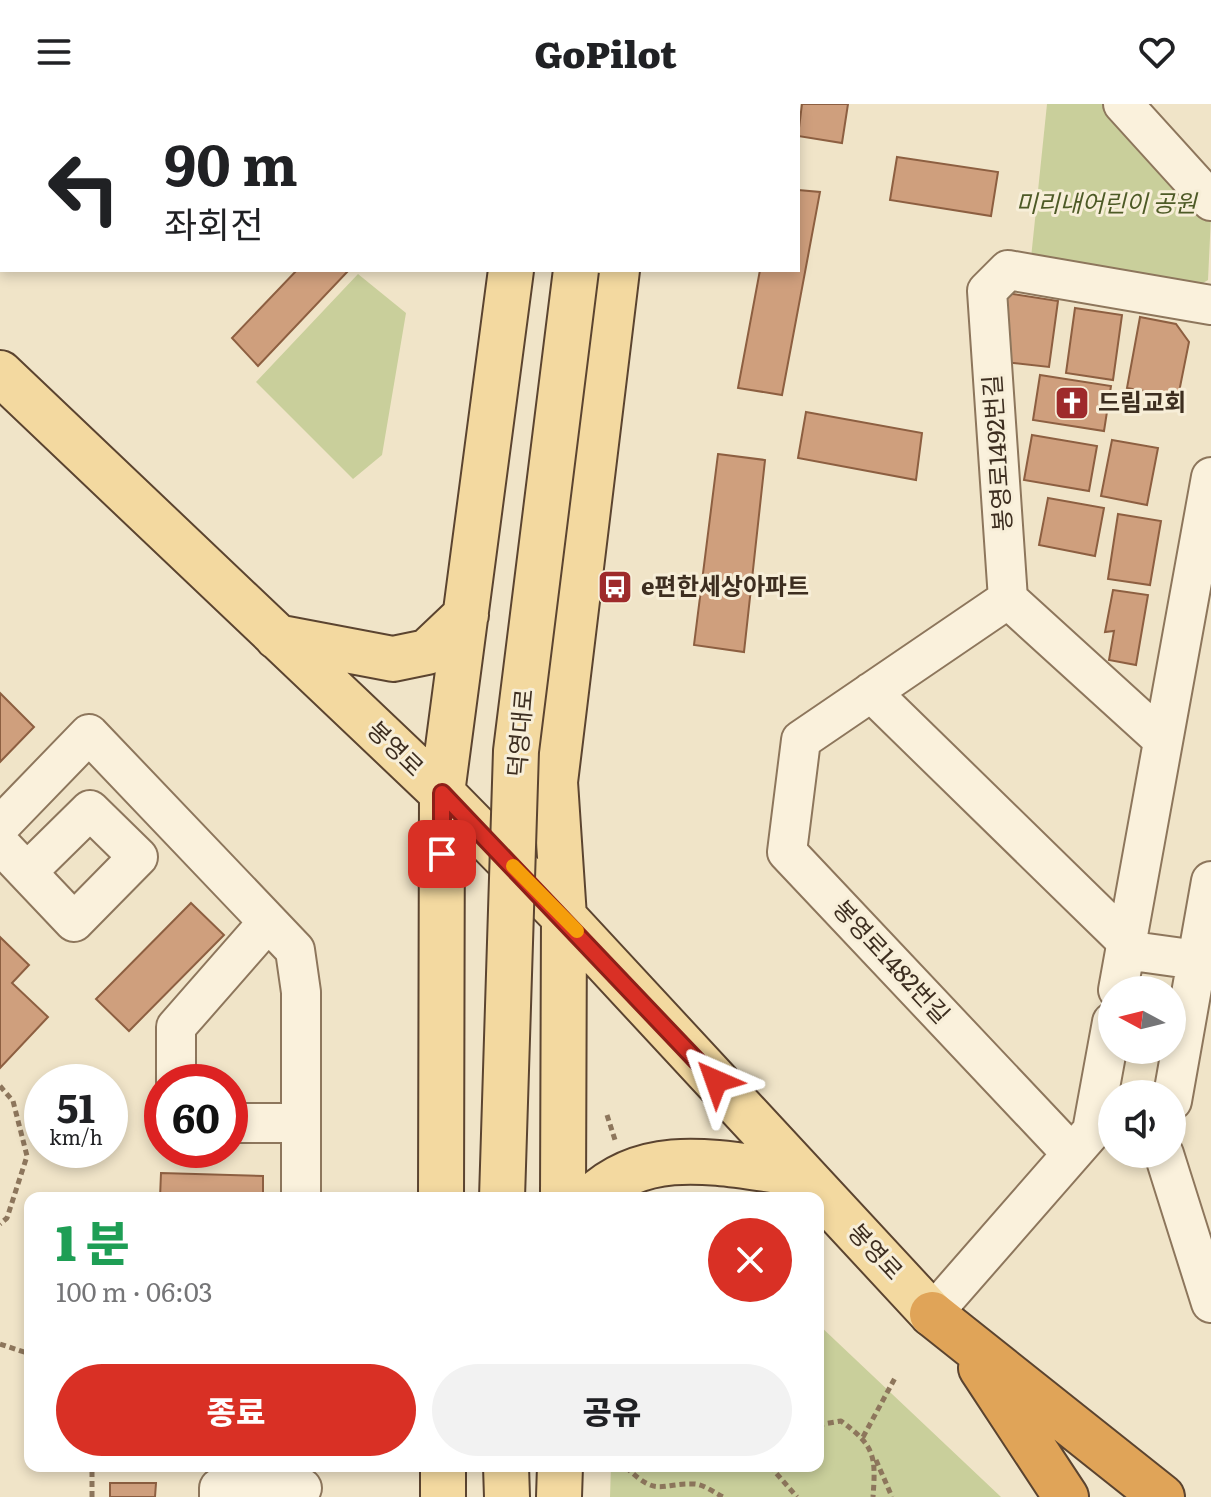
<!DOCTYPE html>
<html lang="ko">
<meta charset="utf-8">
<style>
:root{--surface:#fff;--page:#f2f2f2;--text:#202124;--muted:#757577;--accent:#d93025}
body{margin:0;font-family:Literata,"Noto Sans KR",serif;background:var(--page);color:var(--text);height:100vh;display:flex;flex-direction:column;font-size:30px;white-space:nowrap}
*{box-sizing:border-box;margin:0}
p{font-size:26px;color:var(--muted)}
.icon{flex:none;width:44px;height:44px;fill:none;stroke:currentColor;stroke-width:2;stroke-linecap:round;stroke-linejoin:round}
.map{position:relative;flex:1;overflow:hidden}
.side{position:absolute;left:24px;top:1088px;width:800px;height:280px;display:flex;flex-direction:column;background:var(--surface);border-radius:16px;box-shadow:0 4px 12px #0003}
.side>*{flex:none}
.banner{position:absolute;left:0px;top:0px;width:800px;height:168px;box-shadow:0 4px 12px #0003;background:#fff;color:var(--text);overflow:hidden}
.needle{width:52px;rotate:277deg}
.tools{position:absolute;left:1098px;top:872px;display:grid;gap:16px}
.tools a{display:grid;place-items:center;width:88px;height:88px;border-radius:50%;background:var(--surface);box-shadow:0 4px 12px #0003;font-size:40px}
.speed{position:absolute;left:24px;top:960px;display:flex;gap:16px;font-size:40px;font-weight:700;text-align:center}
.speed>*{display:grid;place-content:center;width:104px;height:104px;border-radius:50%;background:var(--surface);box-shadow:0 4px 12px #0003;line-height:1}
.speed small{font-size:20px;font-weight:400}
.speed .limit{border:12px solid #d22;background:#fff;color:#111}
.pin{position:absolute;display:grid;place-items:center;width:68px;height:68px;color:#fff;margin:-34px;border-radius:16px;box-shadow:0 4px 12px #0006}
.me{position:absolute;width:88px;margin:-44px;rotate:317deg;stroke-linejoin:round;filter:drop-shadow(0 0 6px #0008)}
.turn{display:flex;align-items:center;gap:28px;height:168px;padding:0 32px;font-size:36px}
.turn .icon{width:104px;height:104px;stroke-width:2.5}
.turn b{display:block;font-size:56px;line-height:68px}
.round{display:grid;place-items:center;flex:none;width:84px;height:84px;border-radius:42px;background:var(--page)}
.overview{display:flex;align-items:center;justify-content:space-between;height:136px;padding:0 32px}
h1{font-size:48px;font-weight:800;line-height:60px;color:#1e9e55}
.cta{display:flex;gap:16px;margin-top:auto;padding:16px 32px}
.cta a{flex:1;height:92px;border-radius:48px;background:var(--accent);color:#fff;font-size:32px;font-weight:800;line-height:92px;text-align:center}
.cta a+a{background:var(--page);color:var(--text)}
header{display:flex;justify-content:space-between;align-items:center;height:104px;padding:0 32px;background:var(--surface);font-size:36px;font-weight:800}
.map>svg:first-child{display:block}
.green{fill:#c9cf9b}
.building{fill:#cf9f7d;stroke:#8d5f41;stroke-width:2}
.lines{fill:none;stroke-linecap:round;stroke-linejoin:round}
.minor-casing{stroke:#8d765c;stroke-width:42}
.major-casing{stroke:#5b4430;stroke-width:48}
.highway-casing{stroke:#5b4430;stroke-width:48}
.path{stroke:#8d765c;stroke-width:5;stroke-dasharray:6 4;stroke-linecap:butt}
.minor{stroke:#faf1dc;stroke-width:38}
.major{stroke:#f3d9a0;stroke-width:44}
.highway{stroke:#e0a458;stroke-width:44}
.major-bridge-casing{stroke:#5b4430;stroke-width:48;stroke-linecap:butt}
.major-bridge{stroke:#f3d9a0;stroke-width:44}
.route-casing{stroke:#8d1f18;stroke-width:20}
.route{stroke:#d93025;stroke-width:14}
.slow{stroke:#f59e0b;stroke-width:14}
.labels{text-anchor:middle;stroke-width:6;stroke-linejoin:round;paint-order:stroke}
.park-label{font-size:24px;font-style:italic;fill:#4d5a26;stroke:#f7eed8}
.poi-label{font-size:24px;font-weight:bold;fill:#3d2e20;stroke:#f7eed8;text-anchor:start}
.street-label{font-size:24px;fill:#3d2e20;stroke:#f7eed8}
</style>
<header><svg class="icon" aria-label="menu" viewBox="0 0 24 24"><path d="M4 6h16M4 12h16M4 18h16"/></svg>GoPilot<svg class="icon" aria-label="heart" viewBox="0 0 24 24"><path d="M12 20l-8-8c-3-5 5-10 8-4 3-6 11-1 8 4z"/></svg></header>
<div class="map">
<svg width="1211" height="1393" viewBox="0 0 1211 1393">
<rect width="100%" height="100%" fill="#f0e4c8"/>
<!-- green -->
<path class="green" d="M1047 0H1105L1211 112 1208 176 1193 185 1031 154Z
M358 170 406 209 382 351 353 375 256 278Z
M818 1220 1001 1393H610L611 1362H818Z"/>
<!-- building -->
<path class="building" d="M802 0H848L842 39 798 32Z
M897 53 998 68 991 112 890 96Z
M798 86 820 88 782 291 738 284 760 166H798Z
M297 166H349L258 262 232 234Z
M1006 189 1058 197 1049 263 1005 258Z
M1075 204 1122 211 1113 276 1066 269Z
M1140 213 1176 220 1189 238 1178 293 1127 284Z
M1040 271 1111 282 1104 327 1033 316Z
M806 308 922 329 916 376 798 354Z
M1032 331 1097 342 1089 387 1024 376Z
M1112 336 1158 344 1147 401 1101 392Z
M718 350 765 356 744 548 694 541Z
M1048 394 1104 404 1095 452 1039 441Z
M1118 410 1161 417 1150 481 1108 475Z
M1113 486 1148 491 1136 561 1109 556 1114 527 1105 528Z
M0 589 34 623 0 658Z
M191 799 224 831 129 927 96 895Z
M0 833 29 861 12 879 48 913 0 964Z
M161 1069 263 1072V1094H160Z
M110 1379H156L155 1393H110Z"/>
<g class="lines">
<!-- minor casing -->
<g class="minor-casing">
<path id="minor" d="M221 0 223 2
M320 0 322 2
M1123 0 1211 97
M165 2 167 0
M1008 495 801 636 787 748 1072 1050
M1008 495 987 187 1008 166 1211 201
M1008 495 1163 636
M871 588 1127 838
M0 722 89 630 295 846 301 888V1094
M0 740 74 818 138 753 90 706 27 768
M1125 846 1211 858
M1118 886 1211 373
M176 978V923L268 818
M1172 997 1211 777
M230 1019H301
M1164 1050 1211 1199
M932 1210 1092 1027 1112 918
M219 1393V1384H302"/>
</g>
<!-- major casing -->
<g class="major-casing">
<path id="major" d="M533 2V0
M597 2V0
M636 2V0
M0 269 442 689 564 813 932 1210
M277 533 393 555 427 548 466 511
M441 1094 442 689 511 166
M563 1094 564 813 555 678 617 166
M591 1094C651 1037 728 1062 802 1070
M443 1362V1393
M506 1362 507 1393
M559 1393 560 1362"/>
</g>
<!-- highway casing -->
<g class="highway-casing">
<path id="highway" d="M932 1210 1162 1393
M981 1264 1066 1393"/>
</g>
<!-- path -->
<path class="path" d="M0 982 13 997 27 1052 7 1114 0 1120
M607 1011 616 1039
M0 1240 30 1250
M818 1321 841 1317C875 1342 876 1352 873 1393
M863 1333 895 1274
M876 1356 892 1393
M630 1362 629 1366C658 1393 660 1379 694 1380 703 1380 715 1389 723 1393
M770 1362 797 1393
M92 1393V1362"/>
<!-- minor -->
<use href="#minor" class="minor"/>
<!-- major -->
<use href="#major" class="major"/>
<!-- highway -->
<use href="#highway" class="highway"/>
<!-- major-bridge casing -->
<g class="major-bridge-casing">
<path id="major-bridge" d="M502 1094 516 647 576 166"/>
</g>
<!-- major-bridge -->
<use href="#major-bridge" class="major-bridge"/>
</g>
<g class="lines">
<!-- route casing -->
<g class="route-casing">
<path id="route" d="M442 750V689L716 977"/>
</g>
<!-- route -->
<use href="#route" class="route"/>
<!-- slow -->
<path class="slow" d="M513 762 577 827"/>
</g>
<!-- icons -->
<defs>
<g id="church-square" transform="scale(1.8)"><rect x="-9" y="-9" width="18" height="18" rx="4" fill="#9e2a2b" stroke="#f7eed8"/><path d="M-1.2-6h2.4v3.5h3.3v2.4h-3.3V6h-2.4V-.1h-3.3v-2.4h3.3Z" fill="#fff"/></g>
<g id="bus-square" transform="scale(1.8)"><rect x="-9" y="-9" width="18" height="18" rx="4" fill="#9e2a2b" stroke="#f7eed8"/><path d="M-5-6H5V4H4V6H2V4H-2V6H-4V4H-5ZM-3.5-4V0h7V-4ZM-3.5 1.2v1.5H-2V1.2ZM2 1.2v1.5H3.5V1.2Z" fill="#fff"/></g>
</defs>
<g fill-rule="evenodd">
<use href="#church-square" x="1072" y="299"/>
<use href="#bus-square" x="615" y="483"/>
</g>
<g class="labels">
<!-- park labels -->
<g class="park-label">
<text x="1106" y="108">미리내어린이 공원</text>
</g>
<!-- poi labels -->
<g class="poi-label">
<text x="1098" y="307">드림교회</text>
<text x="641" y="491">e편한세상아파트</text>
</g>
<!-- street labels -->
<g class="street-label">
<text transform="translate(998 349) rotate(-94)" y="8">봉영로1492번길</text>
<text transform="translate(521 629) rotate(-85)" y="8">덕영대로</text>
<text transform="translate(395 645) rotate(44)" y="8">봉영로</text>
<text transform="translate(891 858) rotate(47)" y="8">봉영로1482번길</text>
<text transform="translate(875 1148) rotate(47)" y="8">봉영로</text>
</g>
</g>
</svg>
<div class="tools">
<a><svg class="needle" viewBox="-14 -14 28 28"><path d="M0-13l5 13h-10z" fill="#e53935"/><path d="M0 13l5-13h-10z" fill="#757577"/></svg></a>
<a><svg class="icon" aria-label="sound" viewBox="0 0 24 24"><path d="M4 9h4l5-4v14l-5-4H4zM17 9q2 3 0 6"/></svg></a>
</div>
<div class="speed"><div>51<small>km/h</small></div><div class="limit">60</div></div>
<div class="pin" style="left:442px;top:750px;background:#d93025"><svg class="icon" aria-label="arrive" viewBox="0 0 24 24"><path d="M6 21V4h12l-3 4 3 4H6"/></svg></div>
<svg class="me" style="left:716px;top:977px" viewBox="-20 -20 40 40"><path d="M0-17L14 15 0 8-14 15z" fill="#d93025" stroke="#fff" stroke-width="4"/></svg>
<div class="banner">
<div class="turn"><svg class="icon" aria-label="left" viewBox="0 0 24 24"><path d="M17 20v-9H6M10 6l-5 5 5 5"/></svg><div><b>90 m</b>좌회전</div></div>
</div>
<section class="side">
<div class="overview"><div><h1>1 분</h1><p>100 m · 06:03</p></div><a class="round" style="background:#d93025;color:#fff"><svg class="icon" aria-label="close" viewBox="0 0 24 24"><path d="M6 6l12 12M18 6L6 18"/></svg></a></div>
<div class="cta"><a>종료</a><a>공유</a></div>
</section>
</div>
